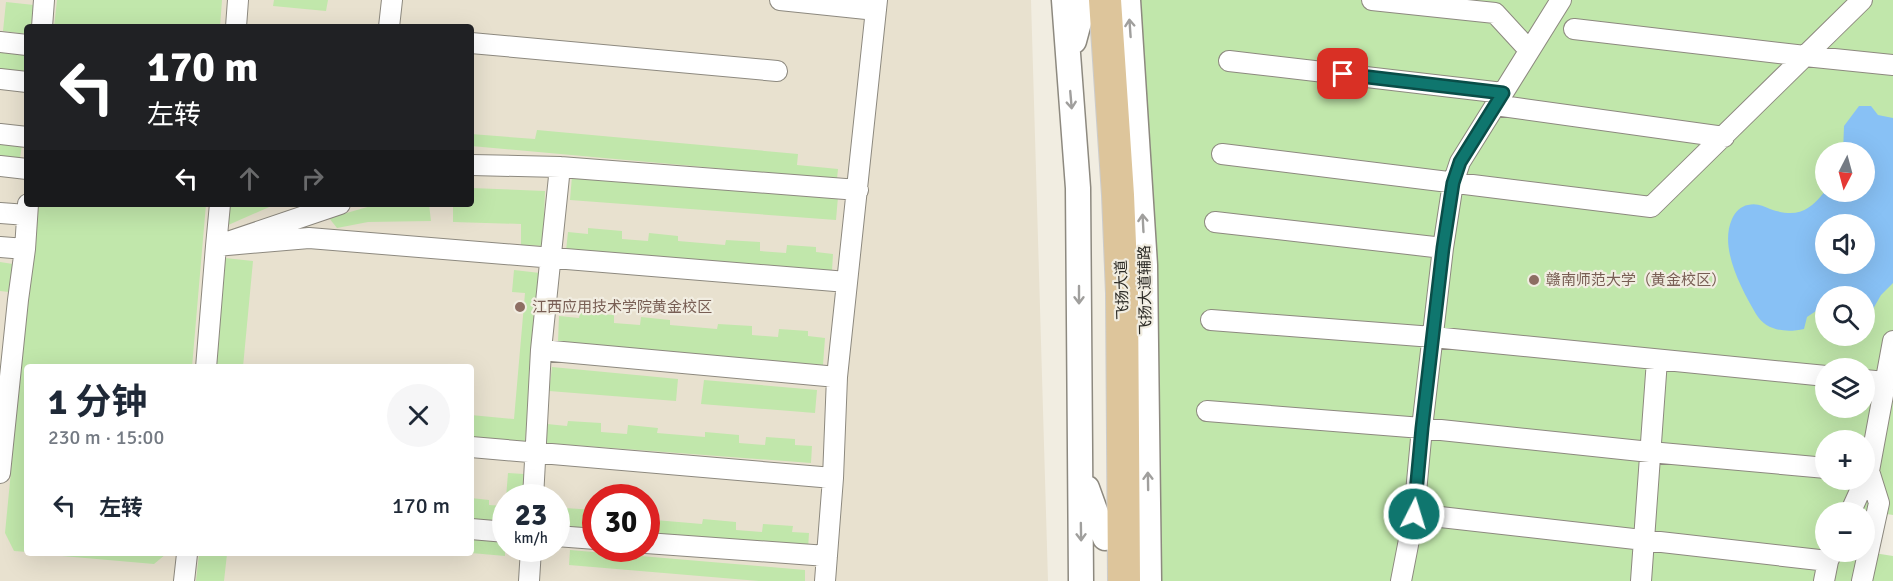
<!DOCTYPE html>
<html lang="zh">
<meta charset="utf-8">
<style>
:root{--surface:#fff;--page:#f6f6f7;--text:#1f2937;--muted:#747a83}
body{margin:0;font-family:Signika,"Noto Sans SC",sans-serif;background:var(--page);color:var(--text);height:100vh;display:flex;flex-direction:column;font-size:22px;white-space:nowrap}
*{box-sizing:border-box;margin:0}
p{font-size:20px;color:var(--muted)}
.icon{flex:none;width:33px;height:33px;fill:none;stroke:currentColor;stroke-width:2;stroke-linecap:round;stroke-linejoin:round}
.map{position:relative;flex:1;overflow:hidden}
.side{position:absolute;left:24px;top:364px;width:450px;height:192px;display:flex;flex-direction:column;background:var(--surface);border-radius:6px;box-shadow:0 6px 24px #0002}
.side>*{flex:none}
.top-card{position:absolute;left:24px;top:24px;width:450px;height:183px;border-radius:6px;box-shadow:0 6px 24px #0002;background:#202124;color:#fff;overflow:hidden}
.needle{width:39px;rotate:186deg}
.tools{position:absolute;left:1815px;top:142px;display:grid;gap:12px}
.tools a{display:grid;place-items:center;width:60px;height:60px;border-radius:50%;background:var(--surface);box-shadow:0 6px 24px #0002;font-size:30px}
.speed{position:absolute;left:492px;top:484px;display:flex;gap:12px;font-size:30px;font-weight:700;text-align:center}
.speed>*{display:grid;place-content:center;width:78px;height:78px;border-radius:50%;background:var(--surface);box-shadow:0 6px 24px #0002;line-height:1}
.speed small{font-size:15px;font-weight:400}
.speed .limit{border:9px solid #d22;background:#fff;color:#111}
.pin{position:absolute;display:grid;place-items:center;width:51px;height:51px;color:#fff;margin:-26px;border-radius:12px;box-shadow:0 3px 9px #0006}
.me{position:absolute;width:66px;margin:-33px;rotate:5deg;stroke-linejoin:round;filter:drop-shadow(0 0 4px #0008)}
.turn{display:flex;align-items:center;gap:21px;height:126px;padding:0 24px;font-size:27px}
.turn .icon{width:78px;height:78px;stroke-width:2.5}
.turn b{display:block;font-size:42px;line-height:51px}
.lanes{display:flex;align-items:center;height:57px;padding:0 24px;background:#0003;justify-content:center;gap:30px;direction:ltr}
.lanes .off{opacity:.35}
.round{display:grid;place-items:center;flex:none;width:63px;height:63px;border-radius:32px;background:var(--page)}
.headline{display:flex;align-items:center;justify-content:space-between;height:102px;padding:0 24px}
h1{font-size:36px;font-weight:700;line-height:45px}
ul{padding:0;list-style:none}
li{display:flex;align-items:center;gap:18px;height:78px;padding:0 24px}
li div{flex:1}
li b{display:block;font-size:22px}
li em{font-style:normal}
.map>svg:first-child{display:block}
.built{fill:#e8e1cf;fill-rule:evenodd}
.green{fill:#c1e7ab;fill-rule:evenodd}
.water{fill:#88c1f5;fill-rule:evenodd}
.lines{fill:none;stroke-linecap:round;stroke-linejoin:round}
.minor-casing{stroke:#8d897f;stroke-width:22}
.tertiary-casing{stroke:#8d897f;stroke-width:27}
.primary-casing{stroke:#cccccb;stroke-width:34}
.minor{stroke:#fff;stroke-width:20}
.tertiary{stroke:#fff;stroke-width:24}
.primary{stroke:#ddc59b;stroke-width:32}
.oneway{stroke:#a09f9d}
.route-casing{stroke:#0a4d48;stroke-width:15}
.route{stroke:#0f766e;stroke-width:10}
.education-dot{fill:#8d6e63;stroke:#f1ede1;stroke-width:2}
.labels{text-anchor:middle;stroke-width:4.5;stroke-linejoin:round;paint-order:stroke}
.education-label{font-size:15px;fill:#785e54;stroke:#f1ede1;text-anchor:start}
.street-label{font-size:15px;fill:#2b2a25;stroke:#f1ede1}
</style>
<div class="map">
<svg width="1893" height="581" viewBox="0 0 1893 581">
<rect width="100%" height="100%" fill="#f1ede1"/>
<!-- built -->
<path class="built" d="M0 0H1031L1048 581H0ZM27 27H471V204H27ZM27 368H471V554H27ZM506 498H556V549H506ZM596 498H646V549H596Z"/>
<!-- green -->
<path class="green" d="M57 0H222L220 27H54Z
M274 0H328L326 11 273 6Z
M1141 0H1893V515L1880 513 1874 553 1893 556V581H1161L1154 266ZM1826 153H1864V192H1826ZM1826 225H1864V264H1826ZM1826 297H1864V336H1826ZM1826 369H1864V408H1826ZM1826 441H1864V480H1826ZM1826 513H1864V552H1826Z
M6 2 34 5 31 27H27V34L3 31Z
M0 48 27 50 26 72 0 70Z
M537 130 798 154 797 165 838 169 837 179 471 146V134L535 139Z
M0 143 22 145 20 158 0 156Z
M572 176 838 197 836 220 570 200Z
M471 188 545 191 543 246 521 245V224L453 222V204H471Z
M37 204H206L192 367 27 368V552L14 551 5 533Z
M228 204H276L226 226Z
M378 204H429L431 221 368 222 337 228 329 218Z
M588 228 622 231V239L648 241 649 233 678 236V241L725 245 726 240 760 242V251L786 253 787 245 816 247V252L833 254 832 271 566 251 568 232 588 234Z
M225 258 253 261 243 367 215 368Z
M0 262 13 264 9 292 0 291Z
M514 270 540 273 525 442 471 438V415L514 419 525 293 512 292Z
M580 313 614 315V323L640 325 641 317 670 320V325L717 329 718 324 752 326V335L778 337 779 329 808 331V336L825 338 823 365 558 342 559 316 579 318Z
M552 367 678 379 676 401 549 391Z
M704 380 817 390 815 413 701 404Z
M568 421 601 423V432L627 434 628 425 658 428 657 433 705 437V432L739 435V443L765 445 766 437 795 439V445L812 446 811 463 545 443 547 424 567 426Z
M508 473 524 474 522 498H506Z
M471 498 489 500V505L505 506V522L471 520Z
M565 508 595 510V534L557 531 556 512 564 513Z
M646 514H655V520L702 524 703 519 736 522V530L762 532 763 524 793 526 792 532 809 533 808 550 647 538Z
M471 539 505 542V556L471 553Z
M570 550 805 570V581H759L569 565Z
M39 554H166L154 564Z
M199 554H227L224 581H196Z"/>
<!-- water -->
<path class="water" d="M1859 106H1871L1878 115 1893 118V283L1881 295 1865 323 1864 297H1826L1825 309H1819L1807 317 1804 329C1786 333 1766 331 1756 314 1741 288 1719 248 1732 219 1735 212 1741 206 1748 205 1757 203 1763 206 1770 209 1796 218 1809 212 1825 191L1826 192H1864V153H1843L1844 126ZM1826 225H1864V264H1826Z"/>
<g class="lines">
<!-- minor casing -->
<g class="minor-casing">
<path id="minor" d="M780 0 876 10
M1372 0 1495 13 1529 50
M42 27 44 0
M236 27 238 0
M389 27 392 0
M1574 29 1805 56 1893 65
M0 42 27 45
M471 43 777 71
M1229 61 1503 93
M0 79 27 82
M1495 105 1724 137
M0 134 27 137
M1222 154 1651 207 1862 0
M471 165 560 167 858 190
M0 166 27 169
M220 204 216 246 309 238 847 282
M0 213 27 215
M1215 222 1443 248
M0 247 25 249
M1211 320 1433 337 1826 376
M541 350 837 377
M206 368 216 246 340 204
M1864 380 1886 382
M1207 411 1422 428 1650 452 1826 468
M471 447 833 478
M0 473 18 300 25 249 28 204
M533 498 541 350 560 167
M1850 513 1869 471 1893 341
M1414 514 1828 561
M471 529 506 532
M556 536 596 539
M646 543 827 556
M184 581 187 554
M529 581 531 549
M825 581 833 478 837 377 877 0
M1401 581 1414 514 1422 428 1443 248 1453 183 1460 162 1561 0
M1641 581 1657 360
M1824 581 1828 561 1832 552
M1862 581 1879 503 1869 471H1864"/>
</g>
<!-- tertiary casing -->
<g class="tertiary-casing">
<path id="tertiary" d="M1064 0 1078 188 1081 581
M1128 0 1145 265 1149 581
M1074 41 1085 0
M1087 488 1105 538"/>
</g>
<!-- primary casing -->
<g class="primary-casing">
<path id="primary" d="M1105 0 1118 195 1122 293 1124 581"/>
</g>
<!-- minor -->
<use href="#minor" class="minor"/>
<!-- tertiary -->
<use href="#tertiary" class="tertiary"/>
<!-- primary -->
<use href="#primary" class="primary"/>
</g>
<!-- one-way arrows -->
<defs><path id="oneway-shaft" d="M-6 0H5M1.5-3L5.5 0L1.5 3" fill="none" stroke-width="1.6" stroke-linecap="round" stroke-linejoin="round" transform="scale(1.5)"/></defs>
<g class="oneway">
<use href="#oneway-shaft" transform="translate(1130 28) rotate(-94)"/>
<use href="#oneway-shaft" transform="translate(1071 100) rotate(85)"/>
<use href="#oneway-shaft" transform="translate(1143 223) rotate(-93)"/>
<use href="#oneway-shaft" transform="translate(1079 295) rotate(90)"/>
<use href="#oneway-shaft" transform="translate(1148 481) rotate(-91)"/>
<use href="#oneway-shaft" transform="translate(1081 532) rotate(89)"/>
</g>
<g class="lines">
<!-- route casing -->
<g class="route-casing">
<path id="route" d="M1343 74 1503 93 1460 162 1453 183 1443 248 1422 428 1414 514"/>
</g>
<!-- route -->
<use href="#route" class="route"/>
</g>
<!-- markers -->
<g class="education-dot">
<circle cx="1534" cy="280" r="6"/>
<circle cx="520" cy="307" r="6"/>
</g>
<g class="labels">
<!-- education labels -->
<g class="education-label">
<text x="1546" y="285">赣南师范大学（黄金校区）</text>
<text x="532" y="312">江西应用技术学院黄金校区</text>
</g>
<!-- street labels -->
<g class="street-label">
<text transform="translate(1122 290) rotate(-92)" y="5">飞扬大道</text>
<text transform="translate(1145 290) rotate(-91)" y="5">飞扬大道辅路</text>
</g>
</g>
</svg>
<div class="tools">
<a><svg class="needle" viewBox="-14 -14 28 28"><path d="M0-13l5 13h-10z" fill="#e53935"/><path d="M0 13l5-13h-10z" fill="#747a83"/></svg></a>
<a><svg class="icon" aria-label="sound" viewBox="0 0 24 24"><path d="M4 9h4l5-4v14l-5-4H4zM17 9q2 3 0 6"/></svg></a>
<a><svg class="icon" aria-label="search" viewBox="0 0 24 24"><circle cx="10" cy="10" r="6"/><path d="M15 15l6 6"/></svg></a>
<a><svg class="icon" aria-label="layers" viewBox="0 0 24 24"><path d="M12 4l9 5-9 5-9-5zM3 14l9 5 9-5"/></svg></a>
<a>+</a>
<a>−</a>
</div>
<div class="speed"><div>23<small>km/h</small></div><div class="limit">30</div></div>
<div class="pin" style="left:1343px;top:74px;background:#d93025"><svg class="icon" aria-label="arrive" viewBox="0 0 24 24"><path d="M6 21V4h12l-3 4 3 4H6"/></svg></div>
<svg class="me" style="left:1414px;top:514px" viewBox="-20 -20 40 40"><circle r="17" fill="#0f766e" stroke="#fff" stroke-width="3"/><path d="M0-11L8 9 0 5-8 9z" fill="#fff"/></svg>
<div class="top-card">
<div class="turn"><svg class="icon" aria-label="left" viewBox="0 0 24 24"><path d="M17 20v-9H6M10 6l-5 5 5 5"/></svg><div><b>170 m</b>左转</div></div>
<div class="lanes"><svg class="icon" aria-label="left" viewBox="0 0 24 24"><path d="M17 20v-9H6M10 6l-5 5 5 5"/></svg><svg class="icon off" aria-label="ahead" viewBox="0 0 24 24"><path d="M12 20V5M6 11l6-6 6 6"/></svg><svg class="icon off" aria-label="right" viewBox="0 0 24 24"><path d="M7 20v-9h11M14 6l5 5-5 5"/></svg></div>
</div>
<section class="side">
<div class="headline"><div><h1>1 分钟</h1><p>230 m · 15:00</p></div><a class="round"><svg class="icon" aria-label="close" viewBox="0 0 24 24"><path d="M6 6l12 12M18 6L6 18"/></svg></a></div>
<ul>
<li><svg class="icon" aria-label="left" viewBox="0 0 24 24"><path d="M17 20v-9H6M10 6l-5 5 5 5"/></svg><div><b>左转</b></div><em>170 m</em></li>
</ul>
</section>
</div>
